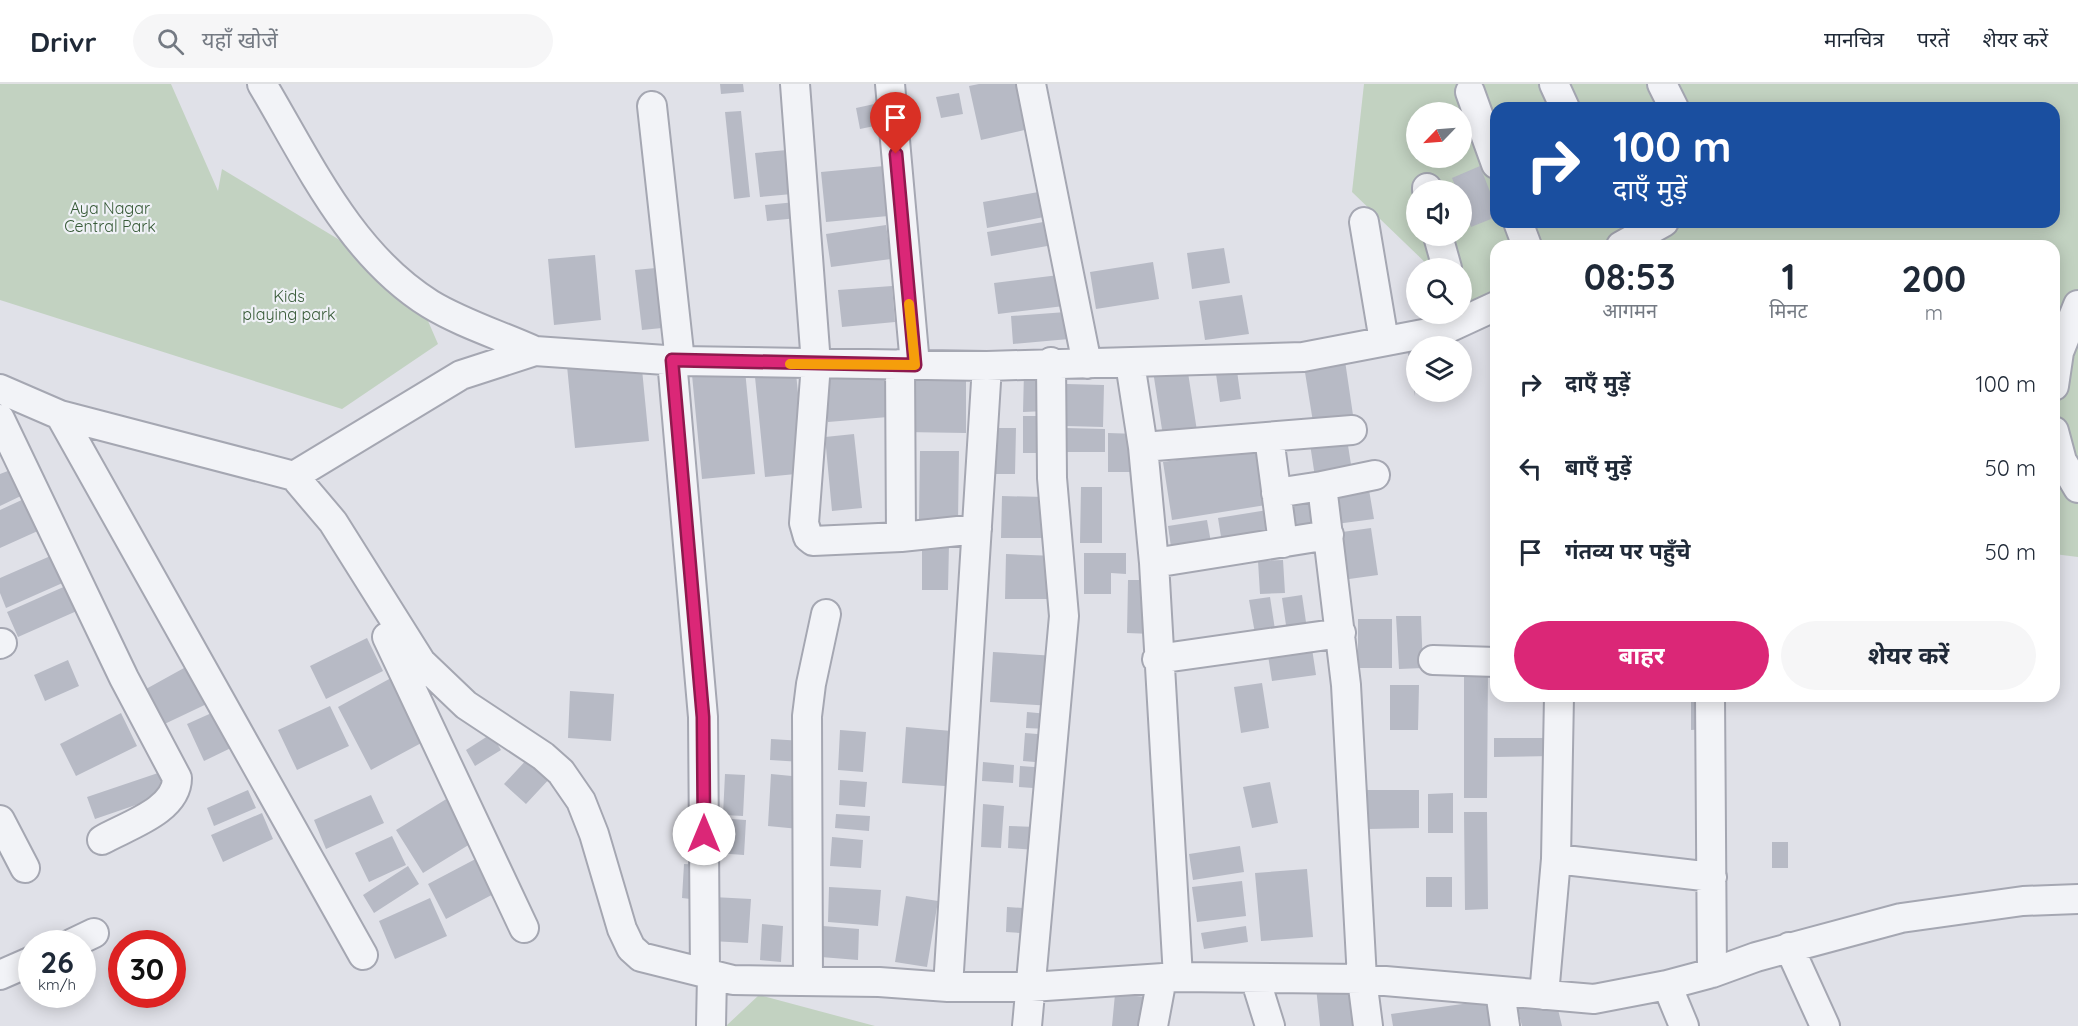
<!DOCTYPE html>
<html lang="hi">
<meta charset="utf-8">
<style>
:root{--surface:#fff;--page:#f6f6f7;--text:#1f2937;--muted:#747a83;--line:#e0e1e3;--accent:#db2777}
body{margin:0;font-family:Quicksand,"Noto Sans Devanagari",sans-serif;background:var(--page);color:var(--text);height:100vh;display:flex;flex-direction:column;font-size:22px;white-space:nowrap}
*{box-sizing:border-box;margin:0}
p{font-size:20px;color:var(--muted)}
.icon{flex:none;width:33px;height:33px;fill:none;stroke:currentColor;stroke-width:2;stroke-linecap:round;stroke-linejoin:round}
.map{position:relative;flex:1;overflow:hidden}
.panel{position:absolute;left:1490px;top:156px;width:570px;height:462px;display:flex;flex-direction:column;background:var(--surface);border-radius:18px;box-shadow:0 3px 15px #0003}
.panel>*{flex:none}
.banner{position:absolute;left:1490px;top:18px;width:570px;height:126px;border-radius:18px;box-shadow:0 3px 15px #0003;background:#1a4fa0;color:#fff;overflow:hidden}
.needle{width:39px;rotate:245deg}
.tools{position:absolute;left:1406px;top:18px;display:grid;gap:12px}
.tools a{display:grid;place-items:center;width:66px;height:66px;border-radius:50%;background:var(--surface);box-shadow:0 3px 15px #0003;font-size:30px}
.speed{position:absolute;left:18px;top:846px;display:flex;gap:12px;font-size:30px;font-weight:700;text-align:center}
.speed>*{display:grid;place-content:center;width:78px;height:78px;border-radius:50%;background:var(--surface);box-shadow:0 3px 15px #0003;line-height:1}
.speed small{font-size:15px;font-weight:400}
.speed .limit{border:9px solid #d22;background:#fff;color:#111}
.pin{position:absolute;display:grid;place-items:center;width:51px;height:51px;color:#fff;margin:-62px -26px;border-radius:50% 50% 50% 0;rotate:-45deg;box-shadow:0 0 6px #0007}
.pin .icon{rotate:45deg}
.me{position:absolute;width:66px;margin:-33px;rotate:0deg;stroke-linejoin:round;filter:drop-shadow(0 0 4px #0008)}
.turn{display:flex;align-items:center;gap:21px;height:126px;padding:0 24px;font-size:27px}
.turn .icon{width:78px;height:78px;stroke-width:2.5}
.turn b{display:block;font-size:42px;line-height:51px}
.eta{display:flex;justify-content:space-evenly;align-items:center;height:102px;text-align:center}
.eta b{font-size:36px;font-weight:700;line-height:42px}
.button{display:flex;gap:12px;margin-top:auto;padding:12px 24px}
.button a{flex:1;height:69px;border-radius:36px;background:var(--accent);color:#fff;font-size:24px;font-weight:700;line-height:69px;text-align:center}
.button a+a{background:var(--page);color:var(--text)}
ul{padding:0;list-style:none}
li{display:flex;align-items:center;gap:18px;height:84px;padding:0 24px}
li div{flex:1}
li b{display:block;font-size:22px}
li em{font-style:normal}
header{display:flex;align-items:center;gap:36px;box-sizing:border-box;height:84px;padding:0 30px;background:var(--surface);border-bottom:2px solid var(--line)}
header strong{font-size:28px}
nav{display:flex;gap:33px;margin-inline-start:auto;font-size:21px}
.search{width:420px;height:54px;background:var(--page);display:flex;align-items:center;gap:15px;box-sizing:border-box;padding:0 21px;border-radius:33px;color:var(--muted);font-size:22px}
.map>svg:first-child{display:block}
.green{fill:#c2d2c1;fill-rule:evenodd}
.building{fill:#b7bac5}
.lines{fill:none;stroke-linecap:round;stroke-linejoin:round}
.street-casing{stroke:#a5a7b2;stroke-width:32}
.street{stroke:#f2f3f7;stroke-width:28}
.route-casing{stroke:#8e194d;stroke-width:15}
.route{stroke:#db2777;stroke-width:10}
.slow{stroke:#f59e0b;stroke-width:10}
.labels{text-anchor:middle;stroke-width:4.5;stroke-linejoin:round;paint-order:stroke}
.park-label{font-size:16px;fill:#375a37;stroke:#eff1f6}
</style>
<header>
<strong>Drivr</strong>
<div class="search"><svg class="icon" aria-label="search" viewBox="0 0 24 24"><circle cx="10" cy="10" r="6"/><path d="M15 15l6 6"/></svg>यहाँ खोजें</div>
<nav><a>मानचित्र</a><a>परतें</a><a>शेयर करें</a></nav>
</header>
<div class="map">
<svg width="2078" height="942" viewBox="0 0 2078 942">
<rect width="100%" height="100%" fill="#e0e1e8"/>
<!-- green -->
<path class="green" d="M0 0H171L218 107 222 85 338 155 425 230 438 260 342 325 0 216Z
M1364 0H2078V473L2054 470V162H1496L1495 246 1461 213V184H1431L1352 108ZM1496 24H2054V138H1496ZM1416 28H1461V74H1416ZM1416 106H1461V152H1416Z
M759 911 875 942H726Z"/>
<!-- building -->
<path class="building" d="M720 0H743L744 8 721 10Z
M979 0H1023L1033 44 981 56 969 2Z
M959 9 963 30 941 34 936 13Z
M879 19 884 40 860 45 856 24Z
M741 27 750 113 734 115 725 28Z
M787 66 792 110 760 113 755 69Z
M884 82 888 132 826 138 821 88Z
M1480 82 1496 123V133L1471 143 1461 118V106H1457L1452 94Z
M1044 107 1049 132 987 144 983 118Z
M796 118 798 134 767 137 765 121Z
M1049 137 1053 161 991 172 987 148Z
M886 141 891 175 831 183 826 150Z
M1224 164 1230 199 1192 205 1187 169Z
M595 171 601 236 554 241 548 175Z
M1153 178 1159 215 1096 225 1090 188Z
M666 183 672 243 642 246 635 186Z
M1059 191 1064 222 998 230 994 199Z
M892 202 895 238 842 243 838 206Z
M1242 211 1249 250 1205 256 1199 217Z
M1066 228 1069 255 1013 260 1011 232Z
M1435 254 1436 262H1416L1415 312 1406 258Z
M1344 270 1353 331 1313 338 1303 276Z
M641 275 649 357 575 364 567 282Z
M1236 280 1241 315 1220 318 1215 283Z
M1187 282 1197 347 1163 352 1153 287Z
M884 285 888 333 828 338 824 291Z
M745 286 755 390 702 395 692 291Z
M1024 288H1048L1047 327 1023 328Z
M796 289 806 389 765 393 755 293Z
M904 289 966 290V349L904 348Z
M1067 300 1104 301 1103 343 1066 342Z
M1023 332H1047V369H1023Z
M995 344H1016L1015 390H995Z
M1065 344 1105 345V368H1065Z
M1108 349 1138 350 1141 388H1108Z
M854 350 862 424 832 427 825 353Z
M1347 355 1352 387 1315 393 1310 360Z
M1257 364 1266 421 1172 436 1163 378Z
M920 367H959L958 438H919Z
M13 385 25 410 0 422V390Z
M1368 400 1374 435 1336 440 1330 406Z
M1081 403H1102V459H1080Z
M1002 412 1044 413V454H1001Z
M26 414 40 446 0 464V426Z
M1317 417 1322 447 1288 452 1284 422Z
M1274 425 1278 451 1222 459 1218 434Z
M1207 436 1212 464 1172 470 1168 442Z
M1371 444 1378 491 1342 496 1335 449Z
M922 460H949L948 506H922Z
M1084 469H1126V490L1111 489V510H1084Z
M55 470 67 497 6 524 0 509V494Z
M1006 470 1057 472 1060 515H1005Z
M1283 476 1285 509 1260 510 1258 477Z
M1128 496H1153L1152 550 1127 549Z
M68 501 79 526 18 553 7 528Z
M1302 511 1307 545 1287 548 1282 514Z
M1270 513 1276 552 1256 555 1249 516Z
M1396 532H1421L1423 584 1399 585Z
M1358 535H1392V584H1358Z
M367 554 383 587 326 615 310 582Z
M1311 558 1316 591 1272 597 1267 565Z
M993 568 1056 572 1053 622 990 618Z
M68 576 79 602 45 617 34 591Z
M193 579 213 617 154 645 137 610Z
M1464 585 1488 586 1487 714H1464Z
M391 594 425 657 371 686 338 623Z
M1262 599 1269 644 1241 649 1234 603Z
M1390 601H1419L1418 646H1390Z
M570 607 614 610 611 657 568 654Z
M1691 612H1705L1706 645 1691 646Z
M330 622 349 662 297 686 278 646Z
M216 627 233 663 204 677 187 640Z
M1027 628 1048 630 1047 645 1026 644Z
M121 629 137 662 76 692 60 660Z
M906 643 963 648 959 703 902 699Z
M840 646 866 648 863 688 838 686Z
M1025 649 1049 651 1047 679 1023 677Z
M491 650 501 666 475 682 466 666Z
M1494 654H1552L1553 672 1494 673Z
M771 655 803 657 802 678 770 676Z
M530 672 552 692 526 720 504 700Z
M983 678 1014 681 1013 699 982 697Z
M1020 682 1048 684 1047 705 1019 703Z
M161 688 168 710 95 735 87 713Z
M725 690 745 691 743 732 723 731Z
M771 690 802 693 799 745 768 742Z
M840 696 867 698 865 723 839 721Z
M1270 698 1278 739 1252 744 1243 703Z
M248 706 256 724 214 742 207 724Z
M1367 706H1419V744L1368 745Z
M1453 709V749H1428V710Z
M371 711 384 739 326 765 314 736Z
M448 714 475 757 423 789 396 746Z
M983 720 1004 722 1001 764 981 763Z
M1464 728H1487L1488 825 1465 826Z
M262 729 273 755 223 778 211 751Z
M836 730 870 732 869 747 835 744Z
M718 734 746 736 744 771 716 769Z
M1009 742 1036 743 1035 766 1008 764Z
M392 752 406 781 369 798 355 769Z
M832 753 863 756 861 784 830 782Z
M1772 758H1788V784H1772Z
M1240 762 1244 788 1193 796 1189 770Z
M485 770 503 805 446 835 428 800Z
M684 780 702 781 699 816 682 814Z
M408 782 419 800 374 829 363 811Z
M1307 785 1313 853 1261 857 1255 789Z
M1426 793H1452V823H1426Z
M1242 797 1246 832 1197 838 1192 803Z
M829 803 881 806 878 842 828 838Z
M906 812 938 817 927 883 895 878Z
M713 813 751 815 748 859 711 857Z
M430 814 447 852 395 875 379 837Z
M1007 823 1038 825 1036 850 1006 848Z
M762 840 783 842 781 878 760 876Z
M823 842 859 845 858 876 821 873Z
M1246 842 1248 858 1204 865 1201 849Z
M1353 899 1357 942H1320L1316 903Z
M1115 910 1147 913 1145 942H1112Z
M1555 913 1562 942H1522L1517 923Z
M1498 915 1502 942H1393L1391 930Z"/>
<g class="lines">
<!-- street casing -->
<g class="street-casing">
<path id="street" d="M262 0C309 79 350 170 430 220 461 239 502 252 535 267
M795 0 816 280 804 439 808 453 813 457 901 453 977 445
M890 0 915 281
M1031 0 1087 280
M1554 0 1565 24
M1662 0 1674 24
M1470 8 1496 80
M652 22 680 277
M1427 104V106
M1364 138 1384 257
M1518 138 1527 162
M1438 152 1447 184
M1621 162 1664 138
M672 276 703 633 705 889
M1130 279 1143 363 1154 479 1178 893
M900 280 901 453
M2054 302 2059 268 2078 221
M0 305 60 331 294 392 333 438 421 578 466 621 543 672 561 688 581 717 594 750 622 845 631 864 641 873 733 896 879 898 948 903H1031L1178 893 1362 895 1594 915 1667 901 1712 889 1756 873 1901 834 2023 817 2078 815
M60 331 363 871
M0 335 124 594 177 694C177 727 126 742 102 756
M2054 347 2062 377 2078 404
M1269 353 1283 459
M1143 363 1352 346
M294 392 461 291 535 267 680 277 987 282 1303 273 1444 246 1496 222
M1322 402 1375 391
M1276 409 1322 402 1346 601 1362 895 1368 942
M1154 479 1329 451
M387 553 524 844
M0 560 2 559
M1157 575 1341 549
M1433 576 1496 578
M1710 612 1712 889
M0 736 25 784
M1556 775 1712 793
M71 860 94 849
M1789 863 1825 942
M0 891 32 877
M1255 894 1270 942
M808 897 807 632 811 600 826 530
M1667 901 1684 942
M948 903 987 282
M1500 907 1505 942
M1544 911 1556 775 1559 612
M711 942 712 891
M1027 942 1064 532 1052 394 1051 278
M1153 942 1162 894"/>
</g>
<!-- street -->
<use href="#street" class="street"/>
</g>
<g class="lines">
<!-- route casing -->
<g class="route-casing">
<path id="route" d="M704 750 703 633 672 276 915 281 896 70"/>
</g>
<!-- route -->
<use href="#route" class="route"/>
<!-- slow -->
<path class="slow" d="M790 280 915 281 909 220"/>
</g>
<g class="labels">
<!-- park labels -->
<g class="park-label">
<text x="110" y="130">Aya Nagar<tspan x="110" dy="18">Central Park</tspan></text>
<text x="289" y="218">Kids<tspan x="289" dy="18">playing park</tspan></text>
</g>
</g>
</svg>
<div class="tools">
<a><svg class="needle" viewBox="-14 -14 28 28"><path d="M0-13l5 13h-10z" fill="#e53935"/><path d="M0 13l5-13h-10z" fill="#747a83"/></svg></a>
<a><svg class="icon" aria-label="sound" viewBox="0 0 24 24"><path d="M4 9h4l5-4v14l-5-4H4zM17 9q2 3 0 6"/></svg></a>
<a><svg class="icon" aria-label="search" viewBox="0 0 24 24"><circle cx="10" cy="10" r="6"/><path d="M15 15l6 6"/></svg></a>
<a><svg class="icon" aria-label="layers" viewBox="0 0 24 24"><path d="M12 4l9 5-9 5-9-5zM3 14l9 5 9-5"/></svg></a>
</div>
<div class="speed"><div>26<small>km/h</small></div><div class="limit">30</div></div>
<div class="pin" style="left:896px;top:70px;background:#d93025"><svg class="icon" aria-label="arrive" viewBox="0 0 24 24"><path d="M6 21V4h12l-3 4 3 4H6"/></svg></div>
<svg class="me" style="left:704px;top:750px" viewBox="-20 -20 40 40"><circle r="19" fill="#fff"/><path d="M0-13L10 11 0 6-10 11z" fill="#db2777"/></svg>
<div class="banner">
<div class="turn"><svg class="icon" aria-label="right" viewBox="0 0 24 24"><path d="M7 20v-9h11M14 6l5 5-5 5"/></svg><div><b>100 m</b>दाएँ मुड़ें</div></div>
</div>
<section class="panel">
<div class="eta">
<div><b>08:53</b><p>आगमन</p></div>
<div><b>1</b><p>मिनट</p></div>
<div><b>200</b><p>m</p></div>
</div>
<ul>
<li><svg class="icon" aria-label="right" viewBox="0 0 24 24"><path d="M7 20v-9h11M14 6l5 5-5 5"/></svg><div><b>दाएँ मुड़ें</b></div><em>100 m</em></li>
<li><svg class="icon" aria-label="left" viewBox="0 0 24 24"><path d="M17 20v-9H6M10 6l-5 5 5 5"/></svg><div><b>बाएँ मुड़ें</b></div><em>50 m</em></li>
<li><svg class="icon" aria-label="arrive" viewBox="0 0 24 24"><path d="M6 21V4h12l-3 4 3 4H6"/></svg><div><b>गंतव्य पर पहुँचे</b></div><em>50 m</em></li>
</ul>
<div class="button"><a>बाहर</a><a>शेयर करें</a></div>
</section>
</div>
